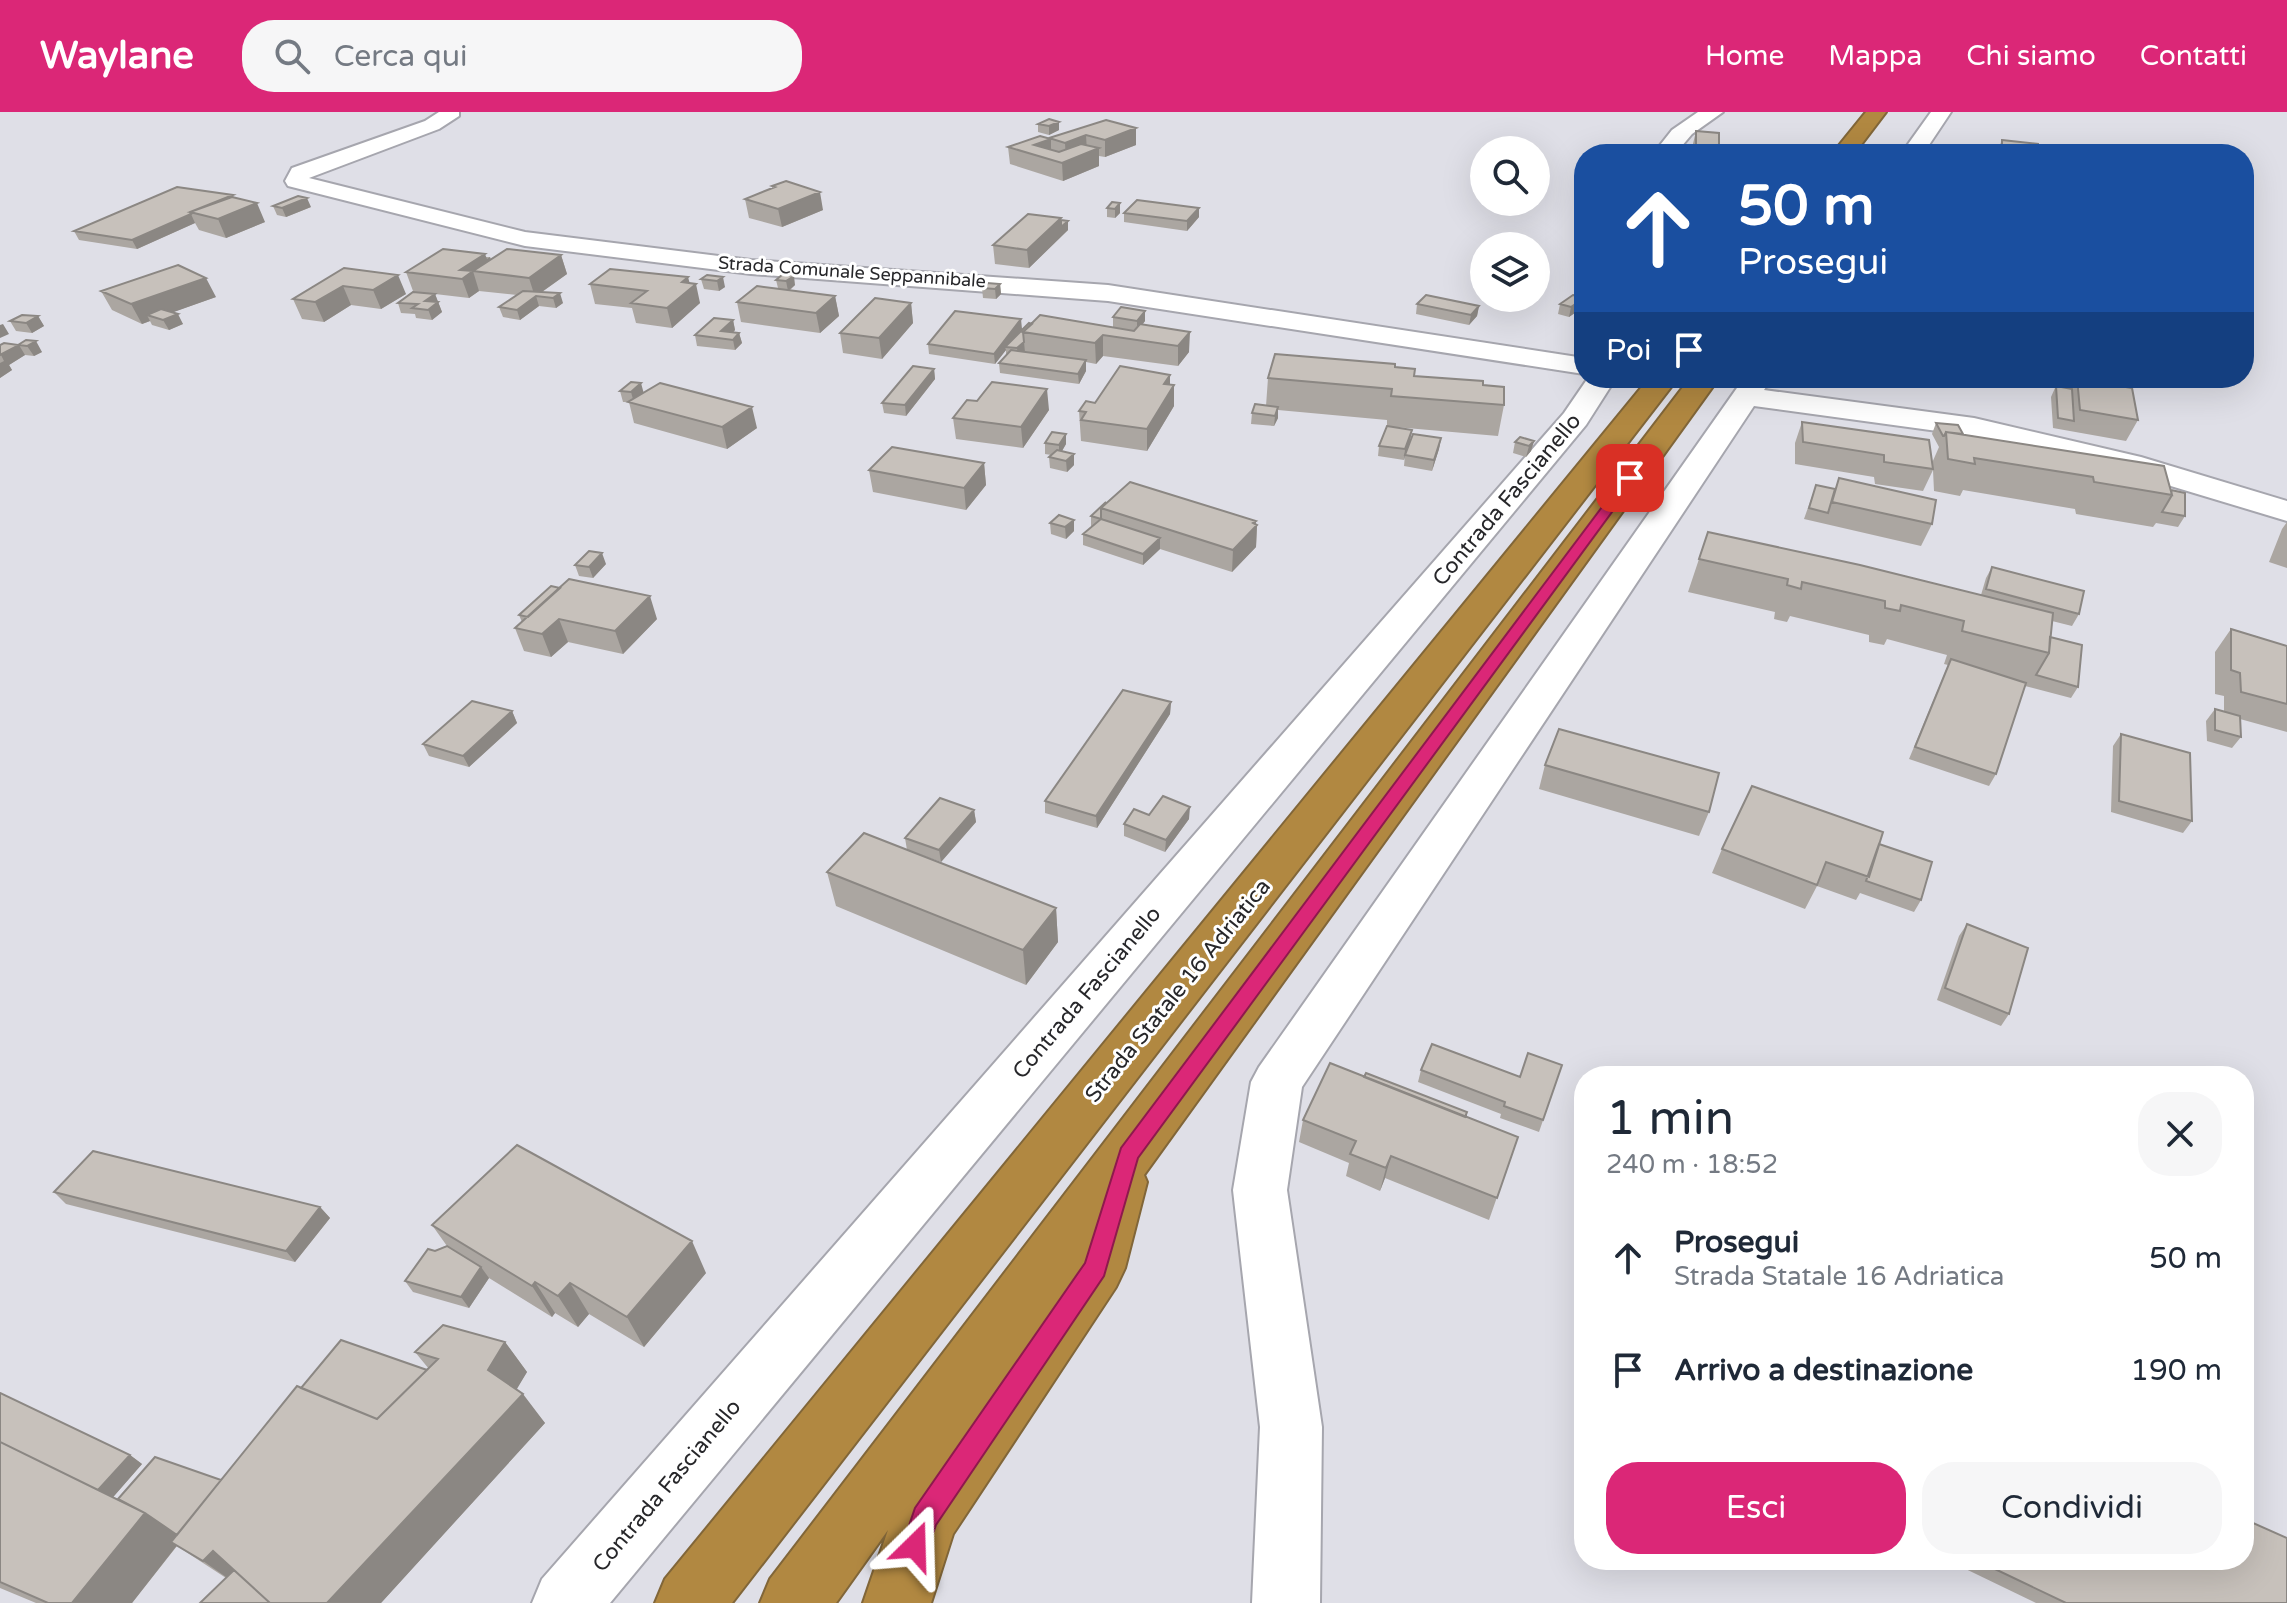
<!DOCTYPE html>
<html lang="it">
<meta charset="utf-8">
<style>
:root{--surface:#fff;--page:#f6f6f7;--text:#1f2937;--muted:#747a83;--accent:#db2777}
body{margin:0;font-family:"Varela Round",sans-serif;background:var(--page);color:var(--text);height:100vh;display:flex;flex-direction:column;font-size:30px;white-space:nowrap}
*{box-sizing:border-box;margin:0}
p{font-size:26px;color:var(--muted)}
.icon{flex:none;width:44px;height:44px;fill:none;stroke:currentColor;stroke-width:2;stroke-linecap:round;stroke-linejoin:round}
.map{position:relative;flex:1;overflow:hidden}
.panel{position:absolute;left:1574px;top:954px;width:680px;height:504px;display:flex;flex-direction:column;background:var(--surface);border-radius:32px;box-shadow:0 8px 32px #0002}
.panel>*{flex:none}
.top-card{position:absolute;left:1574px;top:32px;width:680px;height:244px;border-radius:32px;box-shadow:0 8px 32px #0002;background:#1a4fa0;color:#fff;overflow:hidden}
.buttons{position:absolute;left:1470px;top:24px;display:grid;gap:16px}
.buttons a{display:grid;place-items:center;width:80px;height:80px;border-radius:50%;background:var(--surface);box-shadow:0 8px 32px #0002;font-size:40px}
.pin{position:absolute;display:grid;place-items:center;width:68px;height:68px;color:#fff;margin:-34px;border-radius:16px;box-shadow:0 4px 12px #0006}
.me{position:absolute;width:88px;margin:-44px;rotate:22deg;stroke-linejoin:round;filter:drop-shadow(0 0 6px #0008)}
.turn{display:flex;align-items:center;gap:28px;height:168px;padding:0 32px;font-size:36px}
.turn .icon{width:104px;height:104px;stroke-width:2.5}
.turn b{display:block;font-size:56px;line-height:68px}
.then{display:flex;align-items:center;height:76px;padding:0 32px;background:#0003;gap:16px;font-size:30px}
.round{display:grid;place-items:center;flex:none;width:84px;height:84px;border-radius:32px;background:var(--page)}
.summary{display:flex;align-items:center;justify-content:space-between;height:136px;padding:0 32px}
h1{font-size:48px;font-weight:600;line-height:60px}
.primary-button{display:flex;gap:16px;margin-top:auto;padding:16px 32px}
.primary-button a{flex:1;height:92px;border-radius:32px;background:var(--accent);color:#fff;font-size:32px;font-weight:600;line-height:92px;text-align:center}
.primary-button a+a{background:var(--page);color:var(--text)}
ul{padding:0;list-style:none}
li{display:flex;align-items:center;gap:24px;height:112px;padding:0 32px}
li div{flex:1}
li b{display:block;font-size:30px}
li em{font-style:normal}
header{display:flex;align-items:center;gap:48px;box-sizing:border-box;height:112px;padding:0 40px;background:var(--accent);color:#fff}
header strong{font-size:38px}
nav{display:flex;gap:44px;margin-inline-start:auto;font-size:28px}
.search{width:560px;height:72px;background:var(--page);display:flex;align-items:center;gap:20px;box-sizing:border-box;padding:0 28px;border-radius:32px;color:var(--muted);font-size:30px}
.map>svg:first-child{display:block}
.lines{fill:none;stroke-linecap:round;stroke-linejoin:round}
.minor-casing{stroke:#a6a6ae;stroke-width:4}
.highway-casing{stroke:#816639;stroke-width:4}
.minor{fill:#fff;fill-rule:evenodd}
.highway{fill:#b18841;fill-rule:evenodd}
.wall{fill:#aba6a1}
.shaded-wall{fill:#8b8783}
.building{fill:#c7c1bb;stroke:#8b8783;stroke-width:2}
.route{fill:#db2777;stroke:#8e194d;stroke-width:2}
.labels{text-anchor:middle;stroke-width:6;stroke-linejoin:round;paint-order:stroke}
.far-street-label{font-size:18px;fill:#27272a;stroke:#fff}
.street-label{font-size:22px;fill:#27272a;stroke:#fff}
</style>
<header>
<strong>Waylane</strong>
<div class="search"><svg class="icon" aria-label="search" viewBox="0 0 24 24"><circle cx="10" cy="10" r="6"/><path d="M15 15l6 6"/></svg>Cerca qui</div>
<nav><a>Home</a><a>Mappa</a><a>Chi siamo</a><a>Contatti</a></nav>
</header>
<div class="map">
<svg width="2287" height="1491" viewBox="0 0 2287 1491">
<rect width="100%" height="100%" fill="#dfdfe7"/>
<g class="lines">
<!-- minor casing -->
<g class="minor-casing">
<path id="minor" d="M439 0H459V4L439 17 309 66 525 120 751 148 1108 173 1584 246V262L1108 189 751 162 525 134 288 74 285 69 292 56 425 9Z
M1698 0H1723L1692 22 1675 42H1653L1672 18Z
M1931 0H1951L1923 42H1901Z
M1588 266H1616L1586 313 610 1491H532L542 1467 1564 301Z
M1744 266H1772L1764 278 1974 306 2141 345 2287 389V409L2121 359 1974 324 1754 294 1302 975 1287 1078 1322 1315 1320 1491H1252L1260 1315 1233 1078 1251 970 1259 955Z"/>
</g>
<!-- highway casing -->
<g class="highway-casing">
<path id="highway" d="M1866 0H1886L1854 42H1832Z
M1649 266H1678L732 1491H655L665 1467Z
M1690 266H1719L1144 1063 1147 1070 1125 1156 1116 1175 953 1422 931 1491H863L888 1418 836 1491H760L770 1467Z"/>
</g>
<!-- minor -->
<use href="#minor" class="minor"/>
<!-- highway -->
<use href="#highway" class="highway"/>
</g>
<!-- wall -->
<path class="wall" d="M1049 7 1059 18 1049 23 1038 20V12Z
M1136 16V33L1105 45 1099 44V54L1063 69 1010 52 1008 35 1049 26Z
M1696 19 1719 35 1790 42H1692V36Z
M2002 28 2038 41 2044 42H1996Z
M772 74 823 98 782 115 749 106 745 87 772 76Z
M233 83 234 86 265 110 226 126 199 118 195 111 137 137 79 128 74 119Z
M1120 91V101L1115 106 1107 105V96Z
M273 94 311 95 286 105 277 103Z
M1199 96V105L1187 119 1124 110V101Z
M1061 108 1068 109V118L1029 156 995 152 993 133Z
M523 139 561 143 567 162 542 180 563 191 556 196 539 194 520 208 503 205 499 195 517 183 479 179 469 186 435 182 442 200 432 208 416 206 415 202 401 201 398 191 413 179 406 160 486 145H490L491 148Z
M344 156 406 182 381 197 351 193 324 210 302 207 293 187Z
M783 162 795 173 790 178 835 184 839 204 820 221 741 210 737 190 778 176 776 168Z
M707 163 725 175 719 179 704 177 701 167Z
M689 171 700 191 672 216 636 211 632 196 595 192 590 172Z
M1000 172 1001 182 996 187 983 186 982 176Z
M101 179 216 185 173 200 183 212 169 218 152 213 150 209 142 212 112 198Z
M911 191 913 211 882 247 843 241 840 221Z
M1417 192 1479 194 1477 204 1469 213 1416 202Z
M1560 192 1582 196 1569 205 1558 202Z
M38 204 44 214 32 221 16 219 10 209Z
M1113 205 1145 209 1143 212 1189 240 1178 254 1103 244 1096 252 1086 250V259L1079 272 1000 261 999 251 1006 243V238L995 252 929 242 928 232 1022 217 1029 211 1113 215Z
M733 208 735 218 733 221H739L742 231 735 238 697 234 695 223Z
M26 228 42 240 34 244 25 243 9 253 12 258 0 266V233H18Z
M1395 255 1414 264 1483 273 1504 293 1498 324 1395 315 1412 318 1410 328 1441 326 1439 337 1432 359 1404 354 1405 343 1404 348 1378 344 1379 334 1387 314V308L1278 298V306L1274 314 1251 312 1252 301 1266 294 1268 266Z
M934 257 935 267 906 304 884 301 882 291Z
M2040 266H2093V270L2138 308 2126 329 2053 316 2051 285 2055 276 2040 273Z
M1170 273H1174V294L1147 339 1081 329 1079 299 1095 291Z
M620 279 644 281 757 316 727 337 634 311 629 290H623Z
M1049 298 1023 336 956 327 953 306Z
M1802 310 1932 351 1939 335 1932 322 1936 311 1963 322 2171 378 2185 404 2178 415 2156 411 2153 415 2076 402 2075 397 1963 378 1960 384 1934 379 1933 358 1923 379 1875 372 1874 365 1795 352V331Z
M1066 322V332L1062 339 1074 342V353L1067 360 1050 356 1049 345 1051 343 1045 342V331Z
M1534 329 1531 339 1526 345 1513 341 1515 330Z
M984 351 986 373 966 398 873 380 869 358Z
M1839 366 1932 412 1921 434 1804 407 1816 373 1835 377Z
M1130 370 1256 409V412L1257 413 1256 435 1232 460 1160 437 1143 453 1083 433V422L1091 415V404Z
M1074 408V419L1066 427 1051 422 1050 411Z
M2287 410V456L2269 450 2282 417Z
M1708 420 1981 483 1986 466 1992 455 2079 502 2072 514 2052 509 2050 525 2078 575 2071 586 2025 574 1996 662 1989 674 1909 647 1948 553 1944 552 1947 543 1887 527 1884 533 1869 530V523L1790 504 1787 510 1774 507 1775 500 1688 480Z
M606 452 593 466 579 464 575 453Z
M519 503 657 507 623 542 568 530 551 545 524 539 515 516 522 510Z
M2231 517 2287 534V620L2240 607 2241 625 2232 636 2207 629 2206 609 2215 597 2224 600V584L2215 582V540Z
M1171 590 1170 602 1097 716 1045 701V689Z
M512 599 517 611 469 655 429 644 423 632Z
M2121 622 2192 709 2183 721 2111 700 2113 634Z
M1545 653 1709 700 1699 724 1539 677Z
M974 698 976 710 941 750 907 738 905 726Z
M1149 703 1189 707 1165 740 1124 724V712Z
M1879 732 1921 788 1914 800 1860 781 1856 788 1817 774 1805 797 1712 761 1722 737Z
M827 760 1056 796 1058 830 1026 873 836 794Z
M1967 812 2009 902 2001 914 1937 888 1959 824Z
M1562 953 1539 1020 1500 1006 1501 1002 1418 970 1421 958 1520 965Z
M1465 1005 1518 1025 1489 1108 1385 1066 1380 1079 1346 1064 1349 1051 1299 1030 1303 1008Z
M54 1080 320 1095 330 1106 295 1150 66 1092Z
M432 1113 706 1161 644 1235 589 1202 578 1215 555 1201 552 1205 489 1166 469 1196 413 1180 405 1169 435 1139 447 1134Z
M505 1230 527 1260 516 1277 545 1311 381 1491H200L226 1466 177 1434 132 1491H36L0 1476V1281L130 1343 142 1352 113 1385 118 1387 221 1368 301 1276 427 1258 429 1257 415 1240Z
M1947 1448H2244L2287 1491H2036Z"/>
<!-- shaded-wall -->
<path class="shaded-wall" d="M1059 10V18L1049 23V14Z
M1136 16V33L1105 45V28Z
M1086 23 1087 40 1066 48 1065 31Z
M1051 27V44L1034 33Z
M1099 36V54L1063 69 1062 51Z
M820 80 823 98 782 115 778 97Z
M307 86 311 95 286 105 282 96Z
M257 91 265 110 226 126 218 107Z
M1120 91V101L1115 106V97Z
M1199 96V105L1187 119V109Z
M191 102 195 111 137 137 132 128Z
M1061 106V115L1068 109V118L1029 156 1027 138Z
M485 142 487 147 490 145 493 155 473 159 479 179 469 186 462 167 460 158Z
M561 143 567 162 536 184 539 194 520 208 517 198 535 185 529 166Z
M398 163 406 182 381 197 373 178Z
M794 164 795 173 788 179 786 169Z
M688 165 691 176 696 172 700 191 672 216 667 196 682 170Z
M723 165 725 175 719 179 717 169Z
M206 166 216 185 157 206 147 203 150 209 142 212 131 192Z
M1000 172 1001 182 996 187 995 177Z
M343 174 351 193 324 210 315 190Z
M560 181 563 191 556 196 553 186Z
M435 182 442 200 432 208 425 189Z
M835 184 839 204 820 221 816 201Z
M1584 186 1582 196 1569 205 1571 195Z
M911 191 913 211 882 247 879 226Z
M1479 194 1477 204 1469 213 1471 203Z
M1145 199V209L1137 219V209Z
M178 202 183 212 169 218 163 208Z
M38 204 44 214 32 221 26 211Z
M1021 207 1022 217 1005 235 1006 238 995 252 994 242Z
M733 208 735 218 726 227 721 219Z
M3 212 9 222 0 226V213Z
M1190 220 1189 240 1178 254V234Z
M739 221 742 231 735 238 733 228Z
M1103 223V244L1096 252 1095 231Z
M36 229 42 240 34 244 27 234Z
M1024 230 1025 240 1018 247 1017 236Z
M19 233 25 243 9 253 12 258 0 266V251L4 249 1 243Z
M1086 248V259L1079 272 1078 262Z
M934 257 935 267 906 304 905 293Z
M1170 263V280L1174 273V294L1147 339V317L1164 272Z
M641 271 644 282 634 291 631 280Z
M1047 277 1049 298 1023 336 1021 315Z
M752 295 757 316 727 337 722 315Z
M1278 295V306L1274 314 1275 304Z
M1412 318 1410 328 1404 348 1405 337Z
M1066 322V332L1059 344V333Z
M1441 326 1439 337 1432 359 1434 348Z
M1534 329 1531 339 1526 345 1529 334Z
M1074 342V353L1067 360 1066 349Z
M984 351 986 373 966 398 964 376Z
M1074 408V419L1066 427 1065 415Z
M1256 409 1255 415 1257 413 1256 435 1232 460 1233 438Z
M1160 426V437L1143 453V442Z
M602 441 606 452 593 466 589 455Z
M650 484 657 507 623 542 615 519Z
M559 507 568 530 551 545 542 522Z
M1171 590 1170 602 1097 716 1096 704Z
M512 599 517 611 469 655 463 644Z
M1190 695 1189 707 1165 740 1166 728Z
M974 698 976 710 941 750 939 738Z
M1056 796 1058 830 1026 873 1023 838Z
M1391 1044 1385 1066 1380 1079 1386 1056Z
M320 1095 330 1106 295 1150 286 1139Z
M692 1129 706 1161 644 1235 627 1205Z
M481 1155 489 1166 469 1196 461 1185Z
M535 1170 555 1201 552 1205 532 1174Z
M570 1171 589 1202 578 1215 558 1184Z
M505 1230 527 1260 511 1287 488 1258Z
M523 1282 545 1311 381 1491H327Z
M130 1343 142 1352 108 1391 95 1382Z
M247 1381 248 1464 239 1474 203 1449Z
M145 1401 182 1427 132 1491H72Z"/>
<!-- building -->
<path class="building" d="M1049 7 1059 10 1049 14 1038 12Z
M1106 8 1136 16 1105 28 1086 23 1065 31 1049 26Z
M1696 19 1719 21V35L1790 42H1715V35L1696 33Z
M1040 24 1051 27 1034 33 1059 40 1081 32 1099 36 1062 51 1008 35Z
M2002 28 2038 32V42H2002Z
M786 69 820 80 778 97 745 87 775 75 772 74Z
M177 75 233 83 190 100 191 102 132 128 74 119Z
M298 84 307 86 282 96 273 94Z
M232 85 257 91 218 107 190 100Z
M1137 88 1199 96 1187 109 1124 101Z
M1112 90 1120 91 1115 97 1107 96Z
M1028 102 1061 106 1027 138 993 133Z
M1061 108 1068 109 1061 115Z
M443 137 485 142 460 158 473 159 507 137 561 143 529 166 473 159 462 167 406 160Z
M178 153 206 166 131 192 101 179Z
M344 156 398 163 373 178 343 174 315 190 293 187Z
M610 157 688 165 682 170 696 172 667 196 631 191 647 179 590 172Z
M783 162 794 164 786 169 776 168Z
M707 163 723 165 717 169 701 167Z
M987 171 1000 172 995 177 982 176Z
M757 174 835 184 816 201 737 190Z
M523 179 560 181 553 186 536 184 517 198 499 195Z
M413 180 435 182 425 189 438 190 428 198 412 196 418 192 398 191Z
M1426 183 1479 194 1471 203 1417 192Z
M1573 183 1584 186 1571 195 1560 192Z
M875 186 911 191 879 226 840 221Z
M1121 195 1145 199 1137 209 1113 205Z
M161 197 178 202 163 208 147 203Z
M955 199 1021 207 994 242 928 232Z
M22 203 38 204 26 211 10 209Z
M1040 203 1134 219 1140 212 1190 220 1178 234 1103 223 1095 231 1023 220Z
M714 206 733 208 721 219 739 221 733 228 695 223Z
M1029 211 1032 212 1023 220 1024 230 1017 236 1005 235Z
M26 228 36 229 27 234 19 233 0 243V233L4 231 18 233Z
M1011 238 1086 248 1078 262 999 251Z
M1275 242 1395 252V255L1415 257 1414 264 1483 269V273L1504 275V293L1391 284 1392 277 1268 266Z
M913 254 934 257 905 293 882 291Z
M1120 254 1170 263 1164 272 1174 273 1147 317 1081 308 1086 300 1079 299 1086 289 1095 291Z
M2077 266H2093V270L2132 276 2138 308 2080 298Z
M631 270 641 271 631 280 620 279Z
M992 270 1047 277 1021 315 953 306 967 288 977 289Z
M660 271 752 295 722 315 628 290Z
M2056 274 2072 277 2074 309 2058 306Z
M1255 292 1278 295 1275 304 1252 301Z
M1802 310 1929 328 1933 357 1884 350V343L1803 330Z
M1936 311 1958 313 1963 322 1946 320 1944 324H1943Z
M1387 314 1412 318 1405 337 1379 334Z
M1052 320 1066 322 1059 333 1045 331Z
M1946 320 2164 354 2172 383 2094 370 2093 365 1974 346 1975 352 1948 347Z
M1413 322 1441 326 1434 348 1405 343Z
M1520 325 1534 329 1529 334 1515 330Z
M892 335 984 351 964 376 869 358Z
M1057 338 1074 342 1066 349 1049 345Z
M1839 366 1936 388 1932 412 1832 390Z
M1130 370 1256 409 1253 411 1257 413 1233 438 1101 396Z
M1816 373 1835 377 1828 401 1809 396Z
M2171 378 2185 381V404L2162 400 2172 383Z
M1106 390 1101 396V407L1160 426 1143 442 1083 422 1101 407 1091 404Z
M1059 403 1074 408 1065 415 1050 411Z
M1708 420 1860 453 2053 501 2049 541 1962 519 1964 509 1901 493 1900 499 1885 496V489L1802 470 1801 477 1787 473 1788 467 1699 447Z
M589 439 602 441 589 455 575 453Z
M1992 455 2084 479 2079 502 1986 477Z
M569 467 650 484 615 519 559 507 542 522 515 516Z
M551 474 560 476 528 505 519 503Z
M2231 517 2287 534V592L2241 580 2240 561 2231 558Z
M2050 525 2082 533 2078 575 2036 563 2049 541Z
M1951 547 2026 571 1996 662 1915 635Z
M1123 578 1171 590 1096 704 1045 689Z
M472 589 512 599 463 644 423 632Z
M2215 597 2240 604 2241 625 2215 618Z
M1559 617 1719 661 1709 700 1545 653Z
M2121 622 2190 641 2192 709 2119 689Z
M1752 674 1883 720 1869 765 1826 750 1817 773 1722 737Z
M1163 684 1190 695 1166 728 1124 712 1134 697 1149 703Z
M940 686 974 698 939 738 905 726Z
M864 721 1056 796 1023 838 827 760Z
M1879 732 1932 750 1921 788 1866 769Z
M1967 812 2028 836 2009 902 1945 876Z
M1432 932 1520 965 1528 941 1562 953 1543 1008 1504 994 1505 990 1421 958Z
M1330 951 1518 1025 1497 1086 1391 1044 1386 1056 1350 1042 1356 1029 1303 1008Z
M1366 961 1467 1000 1465 1005 1364 965Z
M517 1033 692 1129 627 1205 570 1171 558 1184 535 1170 532 1174 432 1113Z
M93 1039 320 1095 286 1139 54 1080Z
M447 1134 481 1155 461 1185 405 1169 428 1137 435 1139Z
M443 1213 505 1230 488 1258 523 1282 327 1491H270L213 1439 203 1449 171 1430 297 1274 377 1307 438 1247 415 1240Z
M341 1228 427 1258 377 1307 301 1276Z
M0 1281 130 1343 98 1378 0 1330Z
M0 1330 145 1401 72 1491H48L0 1470Z
M155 1345 221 1368 177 1423 145 1401 118 1387Z
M2244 1407 2287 1426V1491H2066L1976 1448H2244Z
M234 1458 270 1491H200Z"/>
<!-- route -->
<path class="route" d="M1626 363 1637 366 1138 1046 1104 1164 936 1413 925 1444 915 1448 906 1444 902 1434 915 1396 1085 1151 1121 1036Z"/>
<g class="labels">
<!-- far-street labels -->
<g class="far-street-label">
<text transform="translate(852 160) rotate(4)" y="6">Strada Comunale Seppannibale</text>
</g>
<!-- street labels -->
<g class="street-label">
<text transform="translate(1506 387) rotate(-50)" y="8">Contrada Fascianello</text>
<text transform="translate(1177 878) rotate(-51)" y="8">Strada Statale 16 Adriatica</text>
<text transform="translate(1086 880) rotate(-50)" y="8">Contrada Fascianello</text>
<text transform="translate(666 1373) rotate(-50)" y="8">Contrada Fascianello</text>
</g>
</g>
</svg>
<div class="buttons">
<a><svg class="icon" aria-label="search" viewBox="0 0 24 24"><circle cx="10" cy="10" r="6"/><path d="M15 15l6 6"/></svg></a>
<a><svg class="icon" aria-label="layers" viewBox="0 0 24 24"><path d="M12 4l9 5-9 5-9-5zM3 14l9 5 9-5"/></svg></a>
</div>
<div class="pin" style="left:1630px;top:366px;background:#d93025"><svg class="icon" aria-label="arrive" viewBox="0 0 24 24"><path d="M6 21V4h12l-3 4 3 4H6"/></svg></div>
<svg class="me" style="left:915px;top:1434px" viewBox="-20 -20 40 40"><path d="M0-17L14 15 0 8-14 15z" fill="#db2777" stroke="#fff" stroke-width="4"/></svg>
<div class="top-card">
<div class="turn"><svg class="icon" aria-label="ahead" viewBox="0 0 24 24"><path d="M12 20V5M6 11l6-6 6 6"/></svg><div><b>50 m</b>Prosegui</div></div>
<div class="then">Poi<svg class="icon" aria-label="arrive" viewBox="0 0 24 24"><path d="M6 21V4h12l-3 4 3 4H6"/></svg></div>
</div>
<section class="panel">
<div class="summary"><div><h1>1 min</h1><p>240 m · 18:52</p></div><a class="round"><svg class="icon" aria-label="close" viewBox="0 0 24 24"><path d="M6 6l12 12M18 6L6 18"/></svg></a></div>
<ul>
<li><svg class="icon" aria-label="ahead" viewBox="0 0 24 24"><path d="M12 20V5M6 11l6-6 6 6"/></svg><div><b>Prosegui</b><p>Strada Statale 16 Adriatica</p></div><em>50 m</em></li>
<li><svg class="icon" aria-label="arrive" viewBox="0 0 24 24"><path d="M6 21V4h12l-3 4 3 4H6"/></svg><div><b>Arrivo a destinazione</b></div><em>190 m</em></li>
</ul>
<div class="primary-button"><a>Esci</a><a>Condividi</a></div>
</section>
</div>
